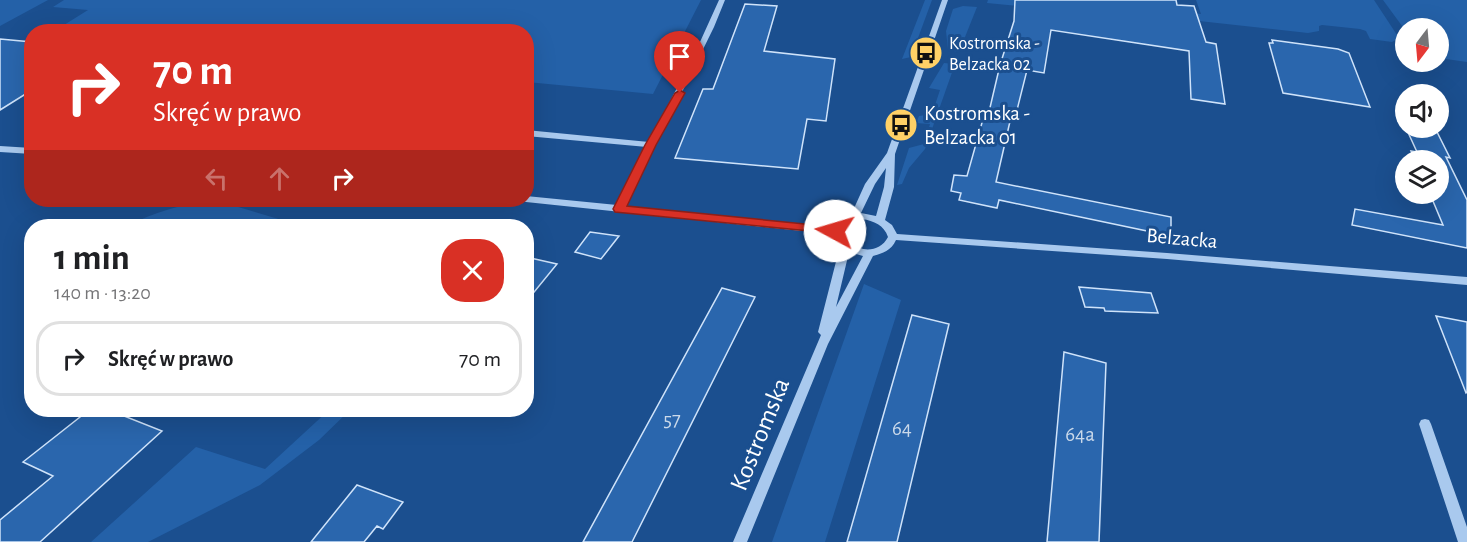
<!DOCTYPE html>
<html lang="pl">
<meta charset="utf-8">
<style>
:root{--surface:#fff;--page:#f6f6f6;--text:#202124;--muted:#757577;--line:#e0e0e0}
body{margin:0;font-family:"Alegreya Sans",sans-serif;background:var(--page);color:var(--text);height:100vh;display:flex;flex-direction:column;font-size:22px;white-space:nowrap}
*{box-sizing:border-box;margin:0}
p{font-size:20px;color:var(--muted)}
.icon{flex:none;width:33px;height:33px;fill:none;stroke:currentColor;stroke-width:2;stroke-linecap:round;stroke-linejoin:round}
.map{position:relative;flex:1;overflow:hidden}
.panel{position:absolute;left:24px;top:219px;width:510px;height:198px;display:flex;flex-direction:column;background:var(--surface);border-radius:24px;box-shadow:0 6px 24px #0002}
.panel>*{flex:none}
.guide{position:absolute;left:24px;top:24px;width:510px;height:183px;border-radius:24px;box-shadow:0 6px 24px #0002;background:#d93025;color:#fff;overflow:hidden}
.needle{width:39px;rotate:196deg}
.buttons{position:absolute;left:1395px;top:18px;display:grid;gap:12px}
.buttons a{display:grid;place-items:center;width:54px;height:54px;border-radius:50%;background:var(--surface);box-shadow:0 6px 24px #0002;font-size:30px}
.pin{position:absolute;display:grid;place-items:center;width:51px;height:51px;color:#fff;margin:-62px -26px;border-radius:50% 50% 50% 0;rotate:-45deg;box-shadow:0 0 6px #0007}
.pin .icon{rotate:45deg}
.me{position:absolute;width:66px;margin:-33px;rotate:276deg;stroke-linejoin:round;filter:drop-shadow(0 0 4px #0008)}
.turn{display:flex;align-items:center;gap:21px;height:126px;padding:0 30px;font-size:27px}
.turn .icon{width:78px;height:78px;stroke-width:2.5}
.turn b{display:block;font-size:42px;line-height:51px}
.lanes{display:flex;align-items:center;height:57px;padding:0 30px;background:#0003;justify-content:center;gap:30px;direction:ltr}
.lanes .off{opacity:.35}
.round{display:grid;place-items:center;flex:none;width:63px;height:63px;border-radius:24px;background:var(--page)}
.headline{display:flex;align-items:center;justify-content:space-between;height:102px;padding:0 30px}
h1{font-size:36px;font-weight:700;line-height:45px}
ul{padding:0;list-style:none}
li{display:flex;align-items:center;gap:18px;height:75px;margin:0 12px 9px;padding:0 18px;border:3px solid var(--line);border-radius:24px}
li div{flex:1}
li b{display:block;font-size:22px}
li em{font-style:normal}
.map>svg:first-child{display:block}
.green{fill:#2461a8}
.building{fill:#2a66ad;stroke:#cfe3fa;stroke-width:1.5}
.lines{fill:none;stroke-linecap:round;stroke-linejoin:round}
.minor{fill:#a9c9ee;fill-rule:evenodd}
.route{fill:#d93025;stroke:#8d1f18;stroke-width:1.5}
.labels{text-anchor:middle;stroke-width:6;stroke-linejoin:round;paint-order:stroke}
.far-poi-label{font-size:18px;fill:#fff;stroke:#1b4f8f;text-anchor:start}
.poi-label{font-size:21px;fill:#fff;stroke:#1b4f8f;text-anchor:start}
.street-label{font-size:21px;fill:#fff;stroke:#1b4f8f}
.near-number-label{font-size:21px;fill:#cad9ea}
.near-street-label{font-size:26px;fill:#fff;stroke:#1b4f8f}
</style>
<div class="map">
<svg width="1467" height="542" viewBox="0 0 1467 542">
<rect width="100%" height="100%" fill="#1b4f8f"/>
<!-- green -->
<path class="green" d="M0 0H48L0 26Z
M64 0H701L653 94 527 82 526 32 112 31 116 28 64 25 88 10 53 7Z
M925 0H932L911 57 902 59Z
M988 0H1061L1201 14 1196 0H1374L1399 38 1392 42 1370 39 1366 31 1360 29 1322 25 1319 26V31L1308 33 1199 21 1193 23 987 3Z
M1383 0H1467V62L1439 58 1438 28 1405 30Z
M963 6 977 7 959 52 948 50 946 31 953 9Z
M944 63 955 64 925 149 909 168 902 184 897 185 909 148 924 144 930 124 916 123 919 116 932 114 940 90 929 88Z
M218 201 302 226H126C157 212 184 202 218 201Z
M864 284 901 300 825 542H772Z
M329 410H350L319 440 260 485 148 542H91L196 447 265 469Z"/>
<!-- building -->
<path class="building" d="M1015 0H1176L1177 5 1194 6 1206 42 1216 44 1225 104 1191 99 1189 51 1051 30 1044 73 1027 70 1015 118 1011 117 996 182 1171 217V236L999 200 997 208 959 200 961 193 951 191 954 175 967 176 985 112H989L1000 65 1014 21Z
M745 4 777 6 764 51 835 59 826 121 807 119 798 169 675 158 703 89H713Z
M0 39 32 42V90L0 110Z
M1272 40 1338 49 1349 53 1370 107 1283 93 1269 43H1273Z
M1406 128H1435L1450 158 1446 157 1467 200V248L1352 225 1355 209 1443 225 1430 194H1438V160H1415L1411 151 1417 152Z
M590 232 619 236 601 259 575 252Z
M526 257 557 264 526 302Z
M1079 287 1151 293 1158 313 1105 311 1104 308 1085 307Z
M722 288 755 297 632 542H583Z
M912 315 949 324 897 542H847Z
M1436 316 1467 322V392L1466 393Z
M1064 352 1106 363 1099 542H1047Z
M89 410H109L162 431 40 542H0V520L53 476 23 462Z
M357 485 403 502 383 529 377 526 364 542H311Z"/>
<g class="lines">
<!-- minor -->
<path class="minor" d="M719 0H725L714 27 626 206 832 228 839 219 851 215 865 184 887 153 942 0H948L895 154 894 187 885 220 892 225 897 234 1167 253 1467 277V285L1167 259 896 240C891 251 883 253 873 256L828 344 747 542H733L821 335 818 332 840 246 831 234 526 202 522 200H526V196L617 205 647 147 526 136V130L649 142 695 53ZM886 168 884 187 876 216 861 213 875 184ZM862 219C874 221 884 225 888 237 877 258 848 250 840 231 844 222 853 220 862 219ZM849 252 863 256 836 307Z
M0 146 32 148V154L0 152Z
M1425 419 1429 420 1431 424 1467 527V542H1458L1419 424 1421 420Z"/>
</g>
<!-- route -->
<path class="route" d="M680 90 685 93 656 145 627 206 835 227 840 228 842 231 840 234 615 212 613 209 645 145 675 93Z"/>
<!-- icons -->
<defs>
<g id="bus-disc" transform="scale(1.725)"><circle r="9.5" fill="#ffd166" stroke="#1b4f8f"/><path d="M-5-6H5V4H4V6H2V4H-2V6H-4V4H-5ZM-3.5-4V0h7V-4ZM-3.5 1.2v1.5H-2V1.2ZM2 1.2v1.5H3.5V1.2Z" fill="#111"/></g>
</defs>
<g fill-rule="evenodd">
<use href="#bus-disc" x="926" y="53"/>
<use href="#bus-disc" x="901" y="125"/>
</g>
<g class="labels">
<!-- far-poi labels -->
<g class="far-poi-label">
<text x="949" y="49">Kostromska -<tspan x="949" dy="21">Belzacka 02</tspan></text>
</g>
<!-- poi labels -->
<g class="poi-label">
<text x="924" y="120">Kostromska -<tspan x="924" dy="24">Belzacka 01</tspan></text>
</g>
<!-- street labels -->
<g class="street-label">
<text transform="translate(1182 238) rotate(5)" y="7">Belzacka</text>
</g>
<!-- near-number labels -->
<g class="near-number-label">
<text x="672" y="426">57</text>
<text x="902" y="435">64</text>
<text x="1080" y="441">64a</text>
</g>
<!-- near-street labels -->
<g class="near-street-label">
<text transform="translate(759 434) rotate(-68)" y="9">Kostromska</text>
</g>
</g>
</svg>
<div class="buttons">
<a><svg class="needle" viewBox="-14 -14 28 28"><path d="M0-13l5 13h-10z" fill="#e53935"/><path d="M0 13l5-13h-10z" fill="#757577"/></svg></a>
<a><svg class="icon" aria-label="sound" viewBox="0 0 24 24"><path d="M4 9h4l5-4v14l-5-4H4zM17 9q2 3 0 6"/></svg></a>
<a><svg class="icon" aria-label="layers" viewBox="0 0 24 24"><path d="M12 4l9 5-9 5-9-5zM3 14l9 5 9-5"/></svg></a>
</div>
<div class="pin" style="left:680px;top:93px;background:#d93025"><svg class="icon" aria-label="arrive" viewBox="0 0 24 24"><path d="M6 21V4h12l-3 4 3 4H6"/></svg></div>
<svg class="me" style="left:835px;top:231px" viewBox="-20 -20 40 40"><circle r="19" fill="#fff"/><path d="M0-13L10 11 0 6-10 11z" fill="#d93025"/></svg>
<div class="guide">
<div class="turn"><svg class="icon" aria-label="right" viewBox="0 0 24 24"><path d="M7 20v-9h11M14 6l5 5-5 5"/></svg><div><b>70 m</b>Skręć w prawo</div></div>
<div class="lanes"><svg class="icon off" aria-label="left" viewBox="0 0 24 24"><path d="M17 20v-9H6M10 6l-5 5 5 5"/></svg><svg class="icon off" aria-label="ahead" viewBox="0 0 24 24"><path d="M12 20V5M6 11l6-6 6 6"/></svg><svg class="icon" aria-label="right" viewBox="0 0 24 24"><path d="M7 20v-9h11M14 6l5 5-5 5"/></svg></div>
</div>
<section class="panel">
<div class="headline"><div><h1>1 min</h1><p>140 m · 13:20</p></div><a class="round" style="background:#d93025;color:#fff"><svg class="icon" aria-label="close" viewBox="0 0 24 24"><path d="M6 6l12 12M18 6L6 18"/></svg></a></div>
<ul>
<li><svg class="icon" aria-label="right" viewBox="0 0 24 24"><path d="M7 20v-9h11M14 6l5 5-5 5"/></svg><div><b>Skręć w prawo</b></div><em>70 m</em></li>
</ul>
</section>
</div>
